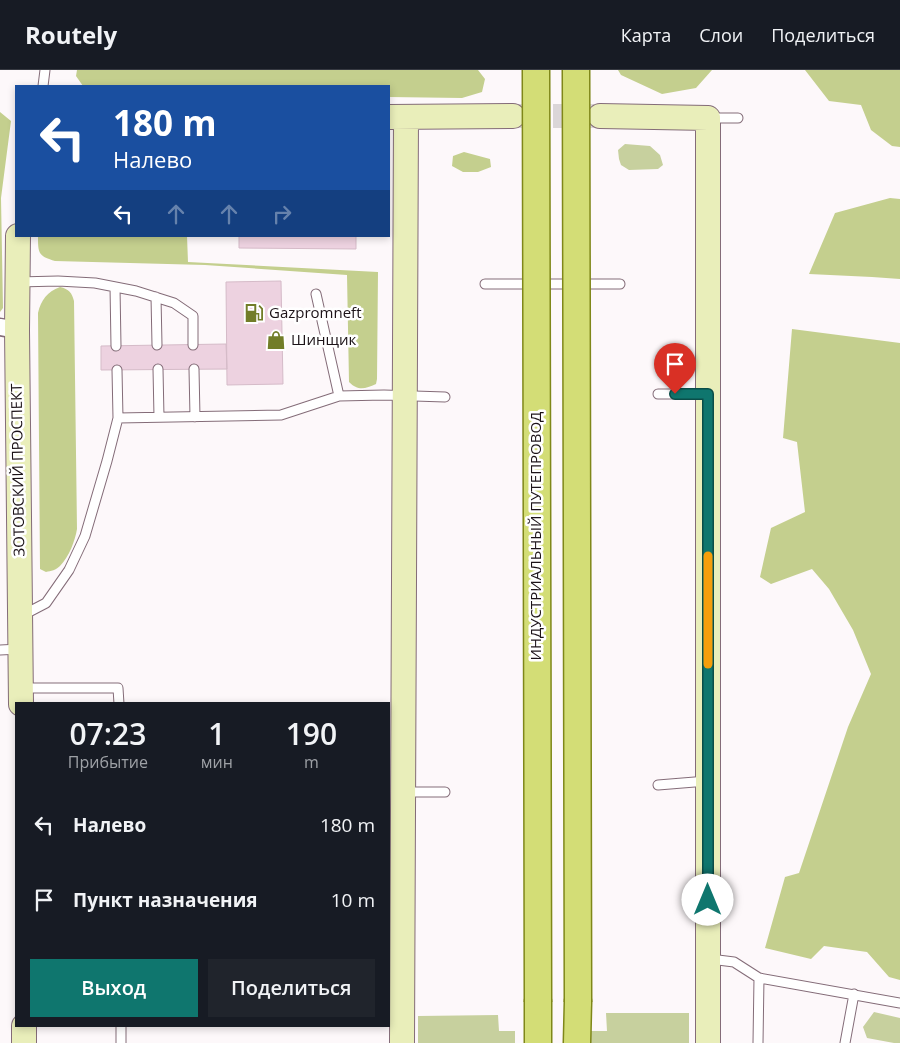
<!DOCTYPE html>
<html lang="ru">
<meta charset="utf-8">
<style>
:root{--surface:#171b24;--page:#20242c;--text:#f1f3f6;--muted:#9ea1a6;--line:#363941;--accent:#0f766e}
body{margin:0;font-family:"Open Sans",sans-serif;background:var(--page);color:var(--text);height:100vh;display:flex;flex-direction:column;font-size:19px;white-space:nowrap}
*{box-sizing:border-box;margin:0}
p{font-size:16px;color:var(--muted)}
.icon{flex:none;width:28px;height:28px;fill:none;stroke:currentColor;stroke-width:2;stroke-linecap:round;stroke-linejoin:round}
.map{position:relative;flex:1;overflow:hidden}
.side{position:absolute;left:15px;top:632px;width:375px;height:325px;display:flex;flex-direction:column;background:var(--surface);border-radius:0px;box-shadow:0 2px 8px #0003}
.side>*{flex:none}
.top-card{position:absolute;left:15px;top:15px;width:375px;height:152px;border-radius:0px;box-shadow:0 2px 8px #0003;background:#1a4fa0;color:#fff;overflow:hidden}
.pin{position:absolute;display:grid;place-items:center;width:42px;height:42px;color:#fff;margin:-51px -21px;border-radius:50% 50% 50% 0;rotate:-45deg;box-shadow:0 0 5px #0007}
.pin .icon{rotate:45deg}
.me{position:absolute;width:55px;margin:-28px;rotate:0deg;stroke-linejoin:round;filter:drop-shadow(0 0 4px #0008)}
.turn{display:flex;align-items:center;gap:18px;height:105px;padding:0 15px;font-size:22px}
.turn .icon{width:65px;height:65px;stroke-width:2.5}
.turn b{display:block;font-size:35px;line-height:42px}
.lanes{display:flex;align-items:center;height:48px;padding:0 15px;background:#0003;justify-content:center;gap:25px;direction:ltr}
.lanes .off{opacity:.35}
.eta{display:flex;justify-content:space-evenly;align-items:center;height:85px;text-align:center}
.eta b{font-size:30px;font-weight:600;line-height:35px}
.action{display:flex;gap:10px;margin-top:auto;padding:10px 15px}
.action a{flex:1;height:58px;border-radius:0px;background:var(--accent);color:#fff;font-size:20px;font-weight:600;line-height:58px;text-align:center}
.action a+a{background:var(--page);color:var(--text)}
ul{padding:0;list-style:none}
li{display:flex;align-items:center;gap:15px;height:75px;padding:0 15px}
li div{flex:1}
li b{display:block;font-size:19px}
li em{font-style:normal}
header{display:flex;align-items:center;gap:30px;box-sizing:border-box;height:70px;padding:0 25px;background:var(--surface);border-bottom:1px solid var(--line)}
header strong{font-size:24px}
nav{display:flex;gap:28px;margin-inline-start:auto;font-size:18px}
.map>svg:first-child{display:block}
.green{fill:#c7d09e}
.forest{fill:#c4cf8e}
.building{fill:#edd2e0;stroke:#d5bbc8}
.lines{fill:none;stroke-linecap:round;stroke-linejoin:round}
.secondary-tunnel{stroke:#dbd6d8;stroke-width:24;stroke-dasharray:24 12;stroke-linecap:butt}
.lane-casing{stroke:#846c78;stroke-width:11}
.street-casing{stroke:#846c78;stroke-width:19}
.secondary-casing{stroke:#846c78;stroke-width:26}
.primary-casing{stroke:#7f8719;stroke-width:29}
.lane{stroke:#fff;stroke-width:9}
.street{stroke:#fff;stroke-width:16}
.secondary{stroke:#e9eeba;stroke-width:24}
.primary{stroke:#d3dd76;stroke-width:26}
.primary-bridge-casing{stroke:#7f8719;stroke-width:29;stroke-linecap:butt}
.primary-bridge{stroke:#d3dd76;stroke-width:26}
.route-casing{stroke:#0a4d48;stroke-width:12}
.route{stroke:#0f766e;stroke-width:9}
.slow{stroke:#f59e0b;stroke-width:9}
.labels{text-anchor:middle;stroke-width:5;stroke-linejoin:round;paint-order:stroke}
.poi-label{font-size:15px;fill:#1c1318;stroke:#fff;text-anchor:start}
.street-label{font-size:15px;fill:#1c1318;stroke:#fff}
</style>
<header>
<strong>Routely</strong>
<nav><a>Карта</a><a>Слои</a><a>Поделиться</a></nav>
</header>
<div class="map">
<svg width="900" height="973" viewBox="0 0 900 973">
<rect width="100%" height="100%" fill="#fdf8fa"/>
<!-- green -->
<path class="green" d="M625 74 650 76 660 85 663 95 658 99 629 100 621 95 619 89 618 80Z
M874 942 900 948V973H894L867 968 863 957Z
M606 943H689V973H590V961H607Z
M498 945 499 961H515V973H418V946Z"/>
<!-- forest -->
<path class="forest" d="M77 0H478L485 9 482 22 462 28 389 27V16H83L76 6Z
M618 0H712L696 18 662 24 621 5Z
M805 0H900V77L892 76 871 60 861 35 829 31Z
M0 42 11 51 1 128 3 238 0 242Z
M464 82 490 89 491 97 478 102H463L452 96 453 86Z
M890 128 900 129V209L872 207 809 204 835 143Z
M38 166H187L188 192 378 202 377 309 376 314C365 319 358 321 349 312L347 205 205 195 55 191C38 186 38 183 38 166Z
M60 217C69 219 72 223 74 231L77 459C75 471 69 487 60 496 56 500 51 501 46 502L40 499 38 243C41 230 47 222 60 217Z
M792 259 900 273V910L889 907 867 882 824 876 811 889 765 878 785 807 799 803 848 657 871 604 853 560 829 519 812 499 771 514 760 507 771 458 805 442 797 372 783 368Z"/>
<!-- building -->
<path class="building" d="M239 166H356V179L239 178Z
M281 211 283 314 227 315 226 212Z
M226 274 227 299 101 300V276Z
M149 633H313V634H149Z"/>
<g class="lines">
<!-- secondary-tunnel -->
<path class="secondary-tunnel" d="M517 46H594"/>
<!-- lane casing -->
<g class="lane-casing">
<path id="lane" d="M43 16 45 0
M708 48H738
M18 212 58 211 95 213 136 221 174 233 193 246V275
M485 214H620
M115 217 116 276
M316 224 339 326
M156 227 157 275
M158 299 159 347
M194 299 195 347
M658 324H708
M118 348 281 345 339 326 384 325 445 327
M23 545 46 533 69 500 85 466 107 391 118 348 117 300
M0 580 20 579
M21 618H118L119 634
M658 715 707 711
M403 722H445
M710 889 734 892 759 908 900 933
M121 956V973
M758 973 759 908
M845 973 854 924"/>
</g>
<!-- street casing -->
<g class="street-casing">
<path id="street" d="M0 257 17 260"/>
</g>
<!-- secondary casing -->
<g class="secondary-casing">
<path id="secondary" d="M600 46 708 48V973
M389 47 513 46
M18 166 17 260 21 634
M24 956V973
M402 973 406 47"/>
</g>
<!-- primary casing -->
<g class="primary-casing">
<path id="primary" d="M538 973V932
M577 973 578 932"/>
</g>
<!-- lane -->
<use href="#lane" class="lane"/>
<!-- street -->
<use href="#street" class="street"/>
<!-- secondary -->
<use href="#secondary" class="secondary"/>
<!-- primary -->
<use href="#primary" class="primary"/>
<!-- primary-bridge casing -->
<g class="primary-bridge-casing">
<path id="primary-bridge" d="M536 0 538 932
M576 0 578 932"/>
</g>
<!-- primary-bridge -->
<use href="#primary-bridge" class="primary-bridge"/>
</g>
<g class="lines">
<!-- route casing -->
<g class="route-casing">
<path id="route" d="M675 324H708V830"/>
</g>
<!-- route -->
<use href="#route" class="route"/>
<!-- slow -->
<path class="slow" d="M708 594V486"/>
</g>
<!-- icons -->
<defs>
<g id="fuel-bare" transform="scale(1.5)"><path d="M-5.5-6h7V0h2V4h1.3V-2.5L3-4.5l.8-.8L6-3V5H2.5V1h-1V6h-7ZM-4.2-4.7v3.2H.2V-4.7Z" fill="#727d28" stroke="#fff" stroke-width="2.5" paint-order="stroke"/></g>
<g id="shop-bare" transform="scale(1.5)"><path d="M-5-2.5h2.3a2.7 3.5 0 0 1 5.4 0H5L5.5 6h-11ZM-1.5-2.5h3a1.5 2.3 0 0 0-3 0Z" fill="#727d28" stroke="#fff" stroke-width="2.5" paint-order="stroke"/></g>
</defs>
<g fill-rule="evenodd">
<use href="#fuel-bare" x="254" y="243"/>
<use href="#shop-bare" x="276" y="270"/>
</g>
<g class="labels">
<!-- poi labels -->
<g class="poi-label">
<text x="269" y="248">Gazpromneft</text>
<text x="291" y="275">Шинщик</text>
</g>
<!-- street labels -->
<g class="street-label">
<text transform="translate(18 400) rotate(-91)" y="5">ЗОТОВСКИЙ ПРОСПЕКТ</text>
<text transform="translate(536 466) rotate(-90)" y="5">ИНДУСТРИАЛЬНЫЙ ПУТЕПРОВОД</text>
</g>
</g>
</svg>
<div class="pin" style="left:675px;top:324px;background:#d93025"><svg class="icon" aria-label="arrive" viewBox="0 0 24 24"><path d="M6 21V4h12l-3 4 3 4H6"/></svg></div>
<svg class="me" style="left:708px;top:830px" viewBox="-20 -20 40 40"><circle r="19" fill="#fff"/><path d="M0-13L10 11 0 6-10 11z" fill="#0f766e"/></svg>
<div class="top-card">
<div class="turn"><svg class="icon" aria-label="left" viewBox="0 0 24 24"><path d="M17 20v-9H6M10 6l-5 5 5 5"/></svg><div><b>180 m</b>Налево</div></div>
<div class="lanes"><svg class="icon" aria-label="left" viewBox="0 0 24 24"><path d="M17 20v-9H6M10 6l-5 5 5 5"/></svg><svg class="icon off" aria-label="ahead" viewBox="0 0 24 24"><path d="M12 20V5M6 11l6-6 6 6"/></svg><svg class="icon off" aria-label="ahead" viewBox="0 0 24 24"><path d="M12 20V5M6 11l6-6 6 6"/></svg><svg class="icon off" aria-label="right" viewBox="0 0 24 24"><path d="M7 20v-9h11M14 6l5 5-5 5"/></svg></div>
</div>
<section class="side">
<div class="eta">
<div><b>07:23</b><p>Прибытие</p></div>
<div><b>1</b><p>мин</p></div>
<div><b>190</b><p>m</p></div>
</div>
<ul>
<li><svg class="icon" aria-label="left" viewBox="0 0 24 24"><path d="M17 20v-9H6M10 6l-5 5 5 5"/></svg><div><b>Налево</b></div><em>180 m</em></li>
<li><svg class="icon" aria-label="arrive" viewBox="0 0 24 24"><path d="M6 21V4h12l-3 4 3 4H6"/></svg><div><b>Пункт назначения</b></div><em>10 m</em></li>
</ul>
<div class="action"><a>Выход</a><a>Поделиться</a></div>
</section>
</div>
